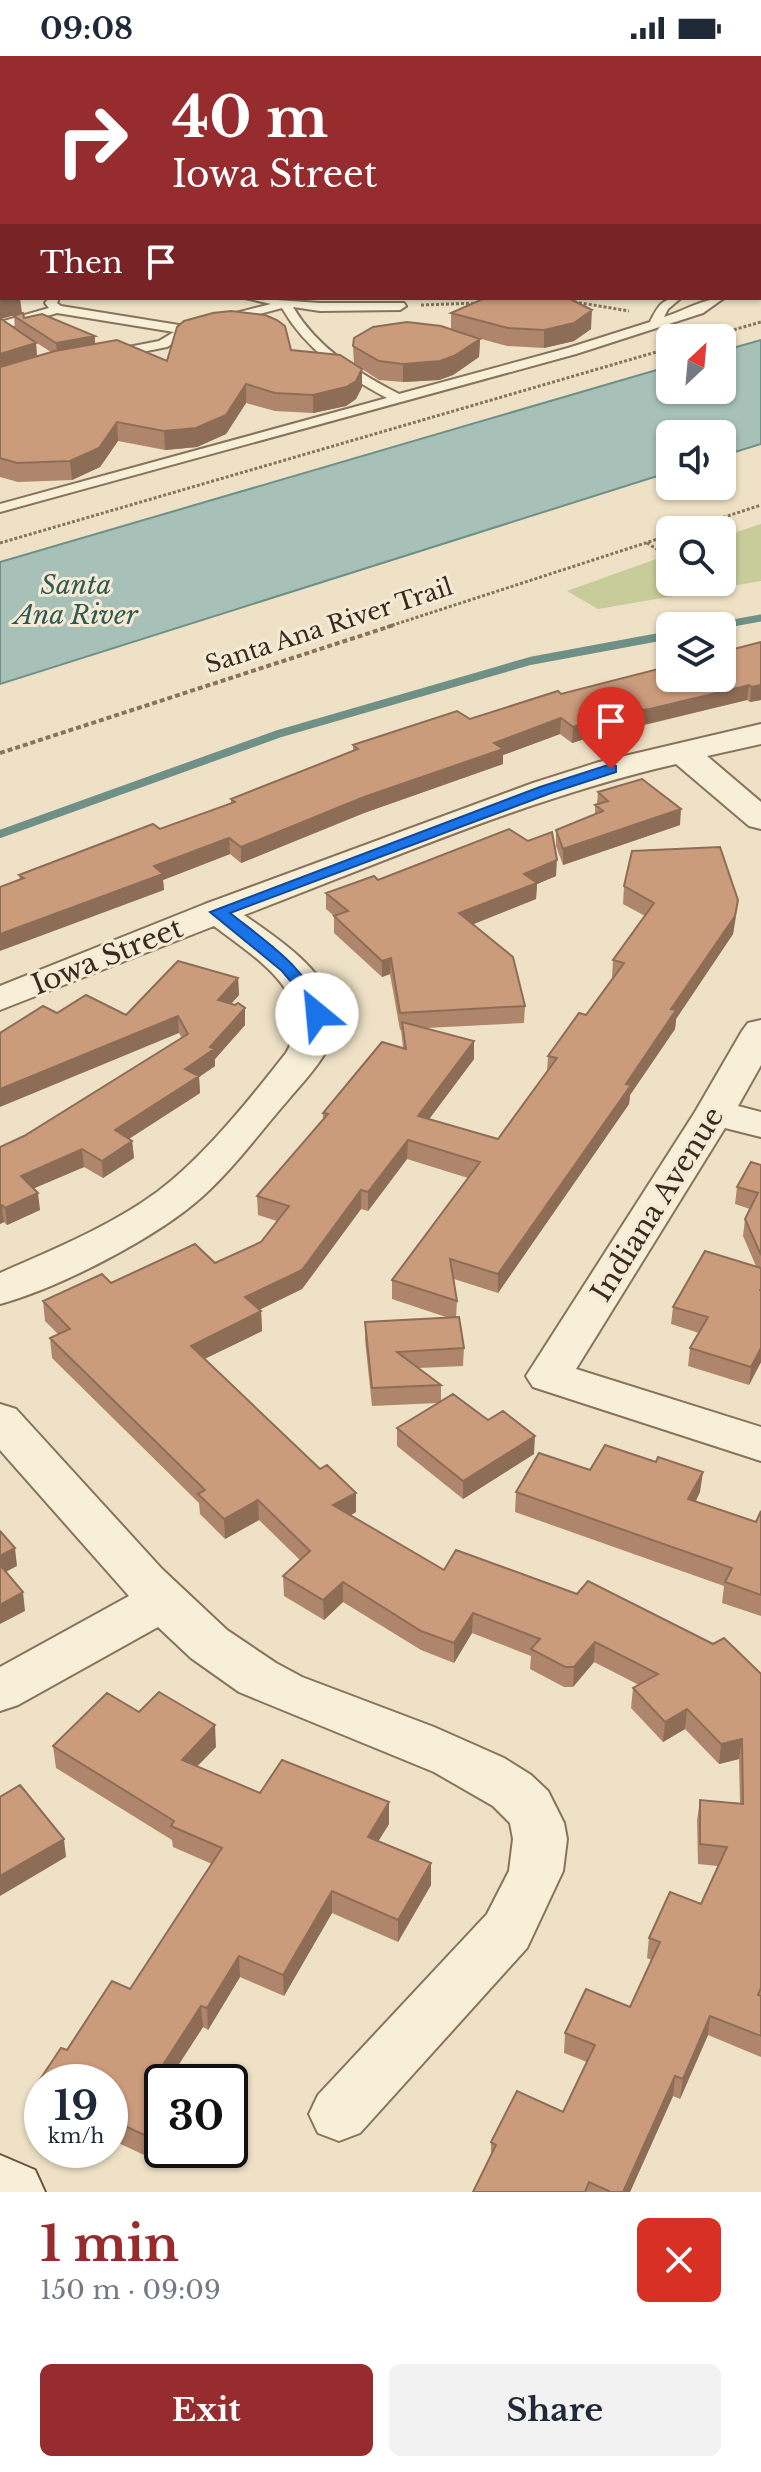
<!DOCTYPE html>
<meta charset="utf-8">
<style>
:root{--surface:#fff;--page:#f2f2f3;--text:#1f2937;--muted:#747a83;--accent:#972c2f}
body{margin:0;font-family:"Libre Baskerville",serif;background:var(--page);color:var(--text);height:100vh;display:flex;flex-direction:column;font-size:30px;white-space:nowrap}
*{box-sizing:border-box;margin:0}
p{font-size:26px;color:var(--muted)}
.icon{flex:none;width:44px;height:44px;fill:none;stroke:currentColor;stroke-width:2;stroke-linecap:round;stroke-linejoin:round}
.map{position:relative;height:2136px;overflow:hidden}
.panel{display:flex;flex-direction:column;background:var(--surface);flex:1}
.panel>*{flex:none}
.guide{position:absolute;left:0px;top:0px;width:762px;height:244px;box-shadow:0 2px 6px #0004;background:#972c2f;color:#fff;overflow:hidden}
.needle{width:52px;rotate:26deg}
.controls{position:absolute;left:656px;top:268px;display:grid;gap:16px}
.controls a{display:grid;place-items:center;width:80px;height:80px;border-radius:12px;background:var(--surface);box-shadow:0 2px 6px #0004;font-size:40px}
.speed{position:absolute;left:24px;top:2008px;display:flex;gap:16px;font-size:40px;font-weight:700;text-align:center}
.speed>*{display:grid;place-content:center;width:104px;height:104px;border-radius:50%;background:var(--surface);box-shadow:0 2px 6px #0004;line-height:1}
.speed small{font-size:20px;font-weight:400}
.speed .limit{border:4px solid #111;border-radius:12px;background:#fff;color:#111}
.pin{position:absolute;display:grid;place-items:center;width:68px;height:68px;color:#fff;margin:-82px -34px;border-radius:50% 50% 50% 0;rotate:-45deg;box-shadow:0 0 8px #0007}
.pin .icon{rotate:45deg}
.me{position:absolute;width:88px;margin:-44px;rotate:332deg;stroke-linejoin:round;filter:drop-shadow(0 0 6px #0008)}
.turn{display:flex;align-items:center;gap:28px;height:168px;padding:0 40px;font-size:36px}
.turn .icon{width:104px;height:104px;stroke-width:2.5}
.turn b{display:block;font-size:56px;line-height:68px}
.then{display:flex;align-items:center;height:76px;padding:0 40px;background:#0003;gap:16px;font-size:30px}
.round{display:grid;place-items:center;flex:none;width:84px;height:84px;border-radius:12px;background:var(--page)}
.head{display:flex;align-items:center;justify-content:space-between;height:136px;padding:0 40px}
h1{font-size:48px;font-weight:800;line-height:60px;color:var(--accent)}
.action{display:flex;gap:16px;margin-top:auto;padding:16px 40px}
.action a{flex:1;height:92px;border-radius:12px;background:var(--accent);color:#fff;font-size:32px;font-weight:800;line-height:92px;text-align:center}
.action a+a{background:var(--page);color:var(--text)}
.status{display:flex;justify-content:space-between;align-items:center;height:56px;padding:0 40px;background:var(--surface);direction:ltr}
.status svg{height:22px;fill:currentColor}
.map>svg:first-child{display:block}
.green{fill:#c7cc9a}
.water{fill:#a7c1b9;stroke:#6e9087;stroke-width:2}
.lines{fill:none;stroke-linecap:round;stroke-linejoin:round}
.stream-far1{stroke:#6e9087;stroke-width:7}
.stream{stroke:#6e9087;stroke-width:8}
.lane-casing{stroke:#89735c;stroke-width:4}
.street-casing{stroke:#89735c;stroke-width:4}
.secondary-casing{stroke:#6b543f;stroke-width:4}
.path-far1{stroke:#89735c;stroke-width:3;stroke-dasharray:3 2;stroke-linecap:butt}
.path{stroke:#89735c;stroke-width:4;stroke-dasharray:5 3;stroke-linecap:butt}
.lane{fill:#f8efd9;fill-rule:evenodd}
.street{fill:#f8efd9;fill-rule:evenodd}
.secondary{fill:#f8efd9;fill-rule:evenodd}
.wall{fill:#af866b;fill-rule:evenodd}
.shaded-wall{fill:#8e6d57}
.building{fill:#cb9c7c;stroke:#8e6d57;stroke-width:2}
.route{fill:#1a73e8;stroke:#114b97;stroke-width:2}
.labels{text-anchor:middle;stroke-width:6;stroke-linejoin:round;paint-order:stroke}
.far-street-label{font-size:24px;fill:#392b1f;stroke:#f5ebd5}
.far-water-label{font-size:26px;font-style:italic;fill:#2f5955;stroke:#f5ebd5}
.street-label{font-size:28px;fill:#392b1f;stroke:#f5ebd5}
</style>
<div class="status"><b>09:08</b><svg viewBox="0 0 49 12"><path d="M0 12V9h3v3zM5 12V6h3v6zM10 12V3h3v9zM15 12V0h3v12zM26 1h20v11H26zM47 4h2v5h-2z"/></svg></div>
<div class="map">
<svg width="761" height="2136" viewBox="0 0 761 2136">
<rect width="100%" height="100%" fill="#eee1c6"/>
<!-- green -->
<path class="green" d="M761 468V525L598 553 567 535 670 498V526H722V481Z"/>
<!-- water -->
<path class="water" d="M761 284V388L722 400V378H670V416L0 628V506L670 310V334H722V295Z"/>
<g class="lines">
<!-- stream-far1 -->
<path class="stream-far1" d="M716 570 761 562"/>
<!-- stream -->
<path class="stream" d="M716 570 722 569
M0 778 278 678 530 605 670 579"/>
<!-- lane casing -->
<g class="lane-casing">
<path id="lane" d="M0 71H2L0 78Z
M760 144H761V150H760Z
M761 173V180H760V173Z
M0 178H2V184H0Z
M761 202V209H760V202Z
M49 242H59L57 247 61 250 185 270 271 248 245 242 320 247H404L406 250 400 254 320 255 293 251C318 293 357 316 399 338L568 292 650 266C658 250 662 242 681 242L668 253 664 261C684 255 704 242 724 242L703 257 576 298 0 456V448L387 342C344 319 307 295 282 252L189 277 167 291 112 302 108 301V295L159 285 174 276 57 257 0 274V266L49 252 45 247Z"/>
</g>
<!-- street casing -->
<g class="street-casing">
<path id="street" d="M402 0H433L434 2H403Z
M761 668V688L707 700 761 746V773L749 770 676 708C528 742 386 805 244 859 277 882 331 916 335 961 337 993 307 1021 288 1044 260 1076 235 1111 203 1140 158 1181 59 1232 0 1248V1217C54 1193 109 1171 157 1136 203 1102 251 1042 286 997 321 939 254 901 214 870L0 954V930L205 848 533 727 599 706Z
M761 964V1009L738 1050 761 1056V1081L725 1072 576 1313 761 1371V1405L533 1331 526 1320 695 1056 742 975 748 967Z
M0 1348 16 1353 162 1513 227 1574 276 1607 302 1621 434 1671 504 1702 531 1719 548 1735 564 1767 567 1783 563 1815 527 1892 360 2077 339 2085 318 2077 309 2058 318 2039 487 1858 509 1815 513 1783 510 1767 493 1750 434 1716 239 1636 191 1602 158 1571 18 1649 0 1655V1611L129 1540 0 1394Z"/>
</g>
<!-- secondary casing -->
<g class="secondary-casing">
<path id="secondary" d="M0 0H15L16 2H2V8Z
M760 102H761V116H760Z
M0 2099 35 2114 45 2136H0Z"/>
</g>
<!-- path-far1 -->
<path class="path-far1" d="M569 245 629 255
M421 249 479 247
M705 282 761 266
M685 474 761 449
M0 487 670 292
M647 487 666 499
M387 571 670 479"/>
<!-- path -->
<path class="path" d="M0 697 394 569"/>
<!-- lane -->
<use href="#lane" class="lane"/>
<!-- street -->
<use href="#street" class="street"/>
<!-- secondary -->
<use href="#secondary" class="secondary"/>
</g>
<!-- wall -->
<path class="wall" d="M2 25V64H0V26Z
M0 225 22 257 1 263 15 273 14 260 95 280V288L167 305 291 294 354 308 353 290 451 273V257L591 273 574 285 544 292 507 290 474 281 480 283 479 301 453 319 439 324 403 326 379 324 362 313V331L356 343 346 350 313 357 275 355 246 347 226 378 197 391 165 394 118 385 100 411 72 424 18 426 0 421ZM23 278 51 296 37 300 36 287Z
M761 586V644L750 646 747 644 649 668 642 669 637 666 572 687 560 678 503 699V708L364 757 241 807 230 798 163 824 164 834 20 824 19 819 160 773 231 747V743L353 695V689L470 663Z
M598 736 680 769 563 809 556 790V774L595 758V749L597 748Z
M556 820 537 828 536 843 472 868 525 950 524 967 426 972 474 985V1003L429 1063 498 1083 547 1016 548 1000 586 959 613 922H612L613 904 645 860 623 848 624 830 736 861 733 878 676 963 675 973 630 1039 629 1048 498 1237 454 1223 457 1245 456 1262 464 1292 463 1310 419 1312 441 1329V1345L534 1398 463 1443 397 1390V1372L438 1347 372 1350 365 1284V1266L449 1262 392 1243V1224L468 1122 407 1103 368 1155 361 1153 302 1233 259 1254 261 1255 262 1275 204 1303 356 1456 351 1459 444 1514 761 1618V2001L708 1979 680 2043 673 2040 630 2136H473L491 2099V2086L563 2056 587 2006 564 1997 565 1977 630 1951 652 1904 647 1902 649 1882 701 1848 718 1810 698 1808 697 1764 700 1744 740 1747 739 1703 719 1708 685 1673 663 1686 631 1652 633 1632 639 1629 594 1606 573 1631H564L530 1613 531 1600 472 1577 454 1607 421 1594 343 1546 324 1564 284 1540 283 1520 300 1504 259 1464 225 1483 200 1458 199 1447 52 1302 50 1282 58 1278 45 1265 43 1245 111 1227 215 1207 261 1186 277 1165 258 1159 257 1140 323 1063V1057L403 992 401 974H400L390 918 382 921 334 877V860L326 853V837L378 824Z
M238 922 239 939 231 948 245 952V969L215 1003V1010L199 1021 200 1037 129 1083 132 1085 134 1102 103 1122 84 1111 34 1132 40 1154 7 1169 4 1166 0 1168V1091L24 1080 182 982 179 977 57 957 126 959Z
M761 1109V1306L749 1329 688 1310 690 1292 699 1277 671 1268 673 1251 756 1210 743 1180 745 1163 750 1153 735 1148 737 1131Z
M656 1406 700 1436 696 1445 756 1466 761 1455V1560L722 1547 724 1530 515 1456 516 1436 590 1414Z
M139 1656 216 1691 197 1710 260 1737 389 1768 378 1785 431 1807V1829L398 1886 332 1857 284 1940 240 1921 208 1974 203 1971 171 2021 157 2105 110 2083V2026H42V2051L40 2050 37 2028 67 1994 130 1933 212 1808 173 1791 172 1784 56 1712 53 1690Z"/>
<!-- shaded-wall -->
<path class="shaded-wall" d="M328 0H356L353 2H325Z
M573 0H651L641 2H573Z
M761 32V63L760 64V33Z
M0 154H2V171H0Z
M10 242H20L22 257 0 263V245Z
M592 254 591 273 574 285 544 292V274Z
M95 280V293L57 300 56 287Z
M480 283 479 301 453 319 439 324 403 326V308Z
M36 287 37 305 0 317V298Z
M362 313V331L356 343 346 350 313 357V339Z
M246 328V347L226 378 197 391 165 394 164 375Z
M117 366 118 385 100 411 72 424 70 405Z
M749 629 747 644 642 669 643 654Z
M761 629V644L750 646 751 631Z
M638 650 637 666 572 687 573 671Z
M561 662 560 678 503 699V708L364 757 241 807V791L494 687Z
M681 753 680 769 563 809V793Z
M229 782 230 798 163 824 164 834 0 895V878L154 810Z
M557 804 556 820 537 828 536 843 459 874V857L524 818Z
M738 844 733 878 676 963 675 973 630 1039 629 1048 498 1237V1218L626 1028Z
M391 902 390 918 382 921V905Z
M238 922 239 939 219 961 218 944Z
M245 952V969L215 1003V1010L199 1021 200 1037 116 1091 115 1074 210 991Z
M178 960 179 977 0 1051V1033Z
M474 985V1003L418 1078V1060Z
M408 1084 407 1103 368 1155V1136Z
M132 1085 134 1102 103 1122 102 1105Z
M82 1093 84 1111 23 1137 21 1120Z
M361 1134V1153L302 1233 246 1260 245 1241Z
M38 1137 40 1154 7 1169 5 1152Z
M2 1149 4 1166 0 1168V1150Z
M261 1255 262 1275 192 1309 191 1290Z
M761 1292V1306L749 1329 751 1311Z
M535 1380 534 1398 463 1443V1425Z
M703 1416 700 1436 686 1463 688 1443Z
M356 1437V1456L334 1469 333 1449Z
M258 1444 259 1464 225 1483 224 1463Z
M15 1492 17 1510 0 1519V1500Z
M343 1526V1546L324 1564 323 1544Z
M23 1536 25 1555 0 1568V1549Z
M473 1557 472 1577 454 1607V1587Z
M595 1586 594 1606 573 1631 574 1611Z
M687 1653 685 1673 663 1686 665 1666Z
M215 1669 216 1691 183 1725 182 1704Z
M742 1683 739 1703 719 1708 721 1688Z
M389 1746V1768L368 1802V1781Z
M64 1783 66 1801 0 1840V1820Z
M431 1807V1829L398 1886V1864Z
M332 1835V1857L284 1940 283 1919Z
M239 1900 240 1921 208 1974 207 1952Z
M201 1950 203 1971 167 2026 159 2015Z
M710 1960 708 1979 680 2043 683 2023Z
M675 2020 673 2040 630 2136H623Z
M162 2072V2094H164L157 2105 155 2084Z"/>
<!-- building -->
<path class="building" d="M85 0H328L325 2H81Z
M460 0H591L606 2H457Z
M2 25V47H0V26Z
M0 118H2V154H0Z
M0 225H2V242H10L0 245Z
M485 242H568L592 254 574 267 544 274 508 272 451 257Z
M231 255 265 259 277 264 285 270 291 294 340 299 362 313 356 325 346 331 313 339 275 337 246 328 226 359 196 372 164 375 117 366 99 392 70 405 17 407 0 402V311L55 295 117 284 167 305 177 271 184 265 213 257Z
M23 257 24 262 42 258 95 280 56 287 14 260Z
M0 262 36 287 0 298Z
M407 266 441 270 480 283 454 300 440 305 403 308 379 305 353 290 354 282 373 271Z
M761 586V629L751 631 749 629 650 653 643 654 638 650 573 671 561 662 494 687 503 693 364 741 241 791 229 782 154 810 163 818 0 878V831L24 822 19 819 153 768 160 773 235 746 231 743 358 693 353 689 457 655 470 663 558 635 561 638 670 610V622H722V596Z
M642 723 681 753 563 793 556 774 603 755 595 749 608 745 598 736Z
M509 773 528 785 552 776 557 804 524 818 537 827 459 857 513 901 525 950 400 957 391 902 382 905 334 860 348 855 326 837 374 820 378 824Z
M720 791 738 844 735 860 671 953 676 954 626 1028 631 1029 498 1218 450 1203 457 1245 392 1224 480 1106 408 1084 368 1136 361 1134 302 1214 245 1241 261 1255 191 1290 320 1413 327 1409 356 1437 333 1449 444 1514 456 1494 577 1538 588 1525 713 1588 724 1582 761 1618V1932L758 1939 761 1940V1980L710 1960 683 2023 675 2020 623 2136H611L589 2126 585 2136H473L496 2089 491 2086 517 2035 563 2056 595 1989 565 1977 586 1933 630 1951 660 1886 649 1882 670 1836 701 1848 727 1791 700 1788V1744L743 1748 742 1683 721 1688 687 1653 665 1666 633 1632 658 1618 595 1586 574 1611H565L531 1593 540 1583 473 1557 454 1587 421 1575 343 1526 323 1544 283 1520 310 1495 258 1444 224 1463 198 1438 205 1434 50 1282 70 1273 43 1245 102 1218 111 1227 195 1188 215 1207 261 1186 289 1150 257 1140 328 1058 323 1057 382 986 406 993 402 966 474 985 418 1060 498 1083 557 1002 548 1000 579 957 586 959 624 907 613 904 654 847 624 830 632 795Z
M178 905 238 922 218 944 235 949 238 947 245 952 210 991 214 993 185 1013 199 1020 115 1074 132 1085 102 1105 82 1093 21 1120 38 1137 5 1152 2 1149 0 1150V1091L24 1080 188 978 178 960 0 1033V977L43 950 57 957 86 939 126 959Z
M751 1106 761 1109V1199L745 1163 758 1137 737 1131Z
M705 1195 761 1212V1234H759H761V1292L751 1311 690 1292 708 1261 673 1251Z
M459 1261 464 1292 397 1296 441 1329 372 1332 365 1266Z
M453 1338 488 1364 503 1355 535 1380 463 1425 397 1372Z
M605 1389 656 1406 658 1401 703 1416 688 1443 756 1466 761 1455V1539L725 1526 732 1512 516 1436 539 1397 590 1414Z
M0 1475 15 1492 0 1500Z
M0 1509 23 1536 0 1549Z
M159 1636 215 1669 182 1704 260 1737 282 1704 389 1746 368 1781 431 1807 398 1864 332 1835 283 1919 239 1900 207 1952 201 1950 159 2015 183 2026H162V2072L155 2084 110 2063V2026H42V2031L37 2028 61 1992 67 1994 112 1925 130 1933 222 1792 171 1770 174 1765 53 1690 107 1637 139 1656Z
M20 1729 64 1783 0 1820V1741Z"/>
<!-- route -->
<path class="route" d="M611 708 616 710V716L551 737 230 857C269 888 305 910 325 958L323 962H311L298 934 282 915 210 856 540 731Z"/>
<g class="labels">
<!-- far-street labels -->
<g class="far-street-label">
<text transform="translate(329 570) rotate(-18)" y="8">Santa Ana River Trail</text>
</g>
<!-- far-water labels -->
<g class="far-water-label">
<text x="76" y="538">Santa<tspan x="76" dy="30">Ana River</tspan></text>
</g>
<!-- street labels -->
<g class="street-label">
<text transform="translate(107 900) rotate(-22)" y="10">Iowa Street</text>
<text transform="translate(657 1148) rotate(-58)" y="10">Indiana Avenue</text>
</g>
</g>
</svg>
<div class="controls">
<a><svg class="needle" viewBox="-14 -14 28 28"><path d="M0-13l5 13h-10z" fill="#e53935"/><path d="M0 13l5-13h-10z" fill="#747a83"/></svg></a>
<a><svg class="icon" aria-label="sound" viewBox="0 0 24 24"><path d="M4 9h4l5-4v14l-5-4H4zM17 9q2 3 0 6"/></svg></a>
<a><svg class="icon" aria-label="search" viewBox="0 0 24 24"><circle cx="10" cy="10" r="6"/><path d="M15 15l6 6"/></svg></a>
<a><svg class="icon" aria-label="layers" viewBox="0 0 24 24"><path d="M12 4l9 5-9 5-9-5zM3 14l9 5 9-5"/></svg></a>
</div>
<div class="speed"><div>19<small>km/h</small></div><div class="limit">30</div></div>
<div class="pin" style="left:611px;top:713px;background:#d93025"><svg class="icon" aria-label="arrive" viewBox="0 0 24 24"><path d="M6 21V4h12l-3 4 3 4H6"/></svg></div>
<svg class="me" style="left:317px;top:958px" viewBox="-20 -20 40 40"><circle r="19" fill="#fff"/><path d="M0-13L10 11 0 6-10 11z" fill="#1a73e8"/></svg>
<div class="guide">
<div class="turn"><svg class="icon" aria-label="right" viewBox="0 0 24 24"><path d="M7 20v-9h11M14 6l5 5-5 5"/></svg><div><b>40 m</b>Iowa Street</div></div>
<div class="then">Then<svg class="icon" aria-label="arrive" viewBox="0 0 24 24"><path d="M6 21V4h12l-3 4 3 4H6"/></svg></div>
</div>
</div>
<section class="panel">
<div class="head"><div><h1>1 min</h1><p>150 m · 09:09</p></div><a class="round" style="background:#d93025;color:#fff"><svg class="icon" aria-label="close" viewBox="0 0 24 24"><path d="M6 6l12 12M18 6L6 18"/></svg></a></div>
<div class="action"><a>Exit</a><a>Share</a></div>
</section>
